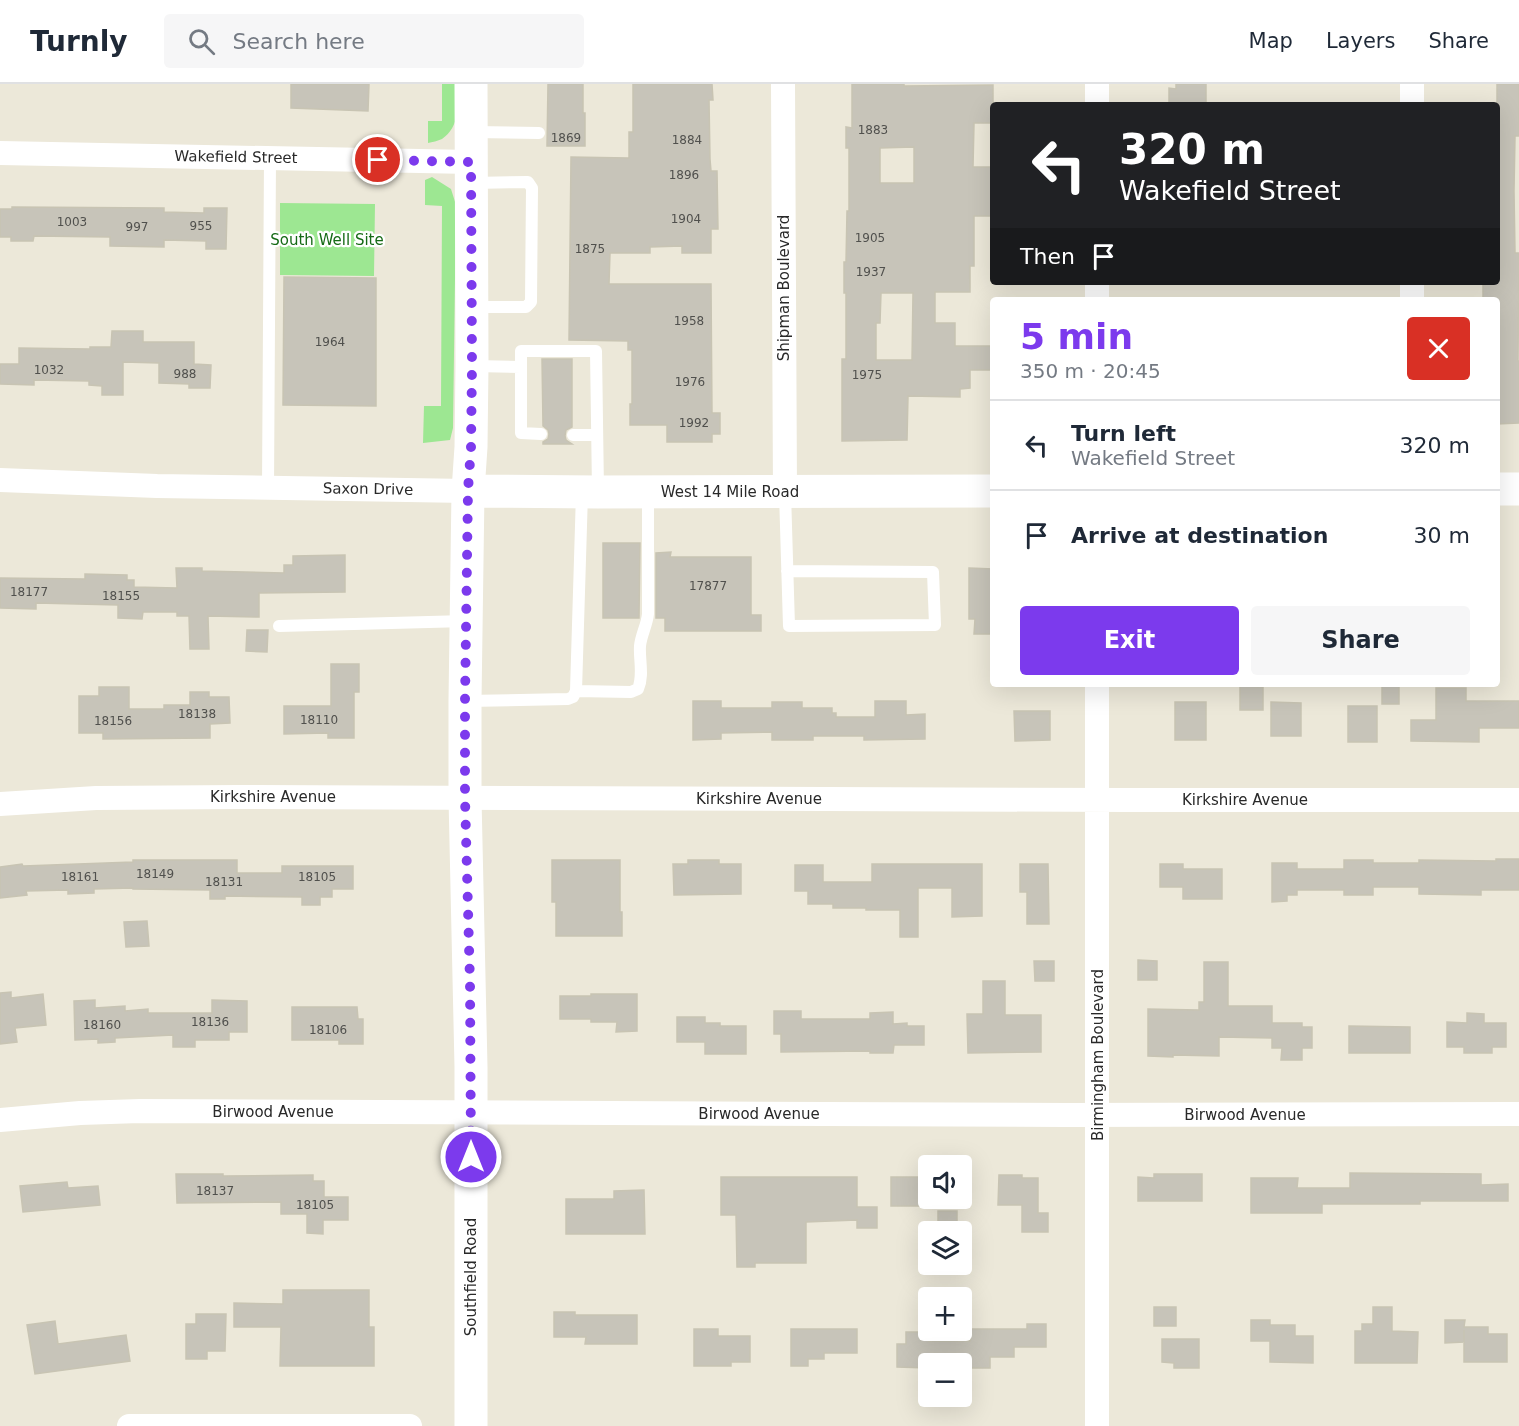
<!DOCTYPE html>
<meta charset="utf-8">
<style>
:root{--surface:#fff;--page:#f6f6f7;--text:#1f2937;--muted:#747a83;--line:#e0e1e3;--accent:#7c3aed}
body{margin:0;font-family:"DejaVu Sans",sans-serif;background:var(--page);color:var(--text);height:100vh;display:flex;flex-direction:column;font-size:22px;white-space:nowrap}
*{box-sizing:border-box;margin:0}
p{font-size:20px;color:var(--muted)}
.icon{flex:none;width:33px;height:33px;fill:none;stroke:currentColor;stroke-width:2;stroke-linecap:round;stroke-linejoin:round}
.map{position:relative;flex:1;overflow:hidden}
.side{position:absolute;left:990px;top:213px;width:510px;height:390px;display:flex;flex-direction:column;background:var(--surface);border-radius:6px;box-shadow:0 6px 24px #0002}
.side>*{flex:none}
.guide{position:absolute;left:990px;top:18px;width:510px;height:183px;border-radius:6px;box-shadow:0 6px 24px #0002;background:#202124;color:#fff;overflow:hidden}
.controls{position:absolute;left:918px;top:1071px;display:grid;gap:12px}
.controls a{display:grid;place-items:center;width:54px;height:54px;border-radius:6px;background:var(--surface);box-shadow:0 6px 24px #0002;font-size:30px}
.pin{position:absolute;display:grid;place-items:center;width:51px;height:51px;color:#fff;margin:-26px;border:3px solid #fff;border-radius:50%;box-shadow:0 2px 6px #0007}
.me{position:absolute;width:66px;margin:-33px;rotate:0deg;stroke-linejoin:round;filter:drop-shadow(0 0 4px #0008)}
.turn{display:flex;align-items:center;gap:21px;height:126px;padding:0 30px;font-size:27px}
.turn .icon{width:78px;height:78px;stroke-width:2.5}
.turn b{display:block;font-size:42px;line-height:51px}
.then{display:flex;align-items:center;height:57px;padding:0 30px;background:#0003;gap:12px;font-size:22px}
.round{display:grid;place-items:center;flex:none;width:63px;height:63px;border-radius:6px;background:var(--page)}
.summary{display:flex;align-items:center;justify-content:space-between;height:102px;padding:0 30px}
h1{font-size:36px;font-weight:600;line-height:45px;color:var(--accent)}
.action{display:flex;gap:12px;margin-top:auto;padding:12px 30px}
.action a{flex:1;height:69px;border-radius:6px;background:var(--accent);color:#fff;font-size:24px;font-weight:600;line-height:69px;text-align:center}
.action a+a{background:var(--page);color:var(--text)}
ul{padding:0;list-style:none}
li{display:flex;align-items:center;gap:18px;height:90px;padding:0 30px;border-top:2px solid var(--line)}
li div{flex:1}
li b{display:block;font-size:22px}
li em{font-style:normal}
header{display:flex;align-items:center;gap:36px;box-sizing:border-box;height:84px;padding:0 30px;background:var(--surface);border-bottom:2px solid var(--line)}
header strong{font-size:28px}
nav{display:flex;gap:33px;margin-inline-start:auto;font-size:21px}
.search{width:420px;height:54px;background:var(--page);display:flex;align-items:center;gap:15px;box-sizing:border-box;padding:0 21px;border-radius:6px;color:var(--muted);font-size:22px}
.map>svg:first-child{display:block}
.green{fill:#9de792}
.building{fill:#c7c4b9;stroke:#c8c4b3;stroke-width:1.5;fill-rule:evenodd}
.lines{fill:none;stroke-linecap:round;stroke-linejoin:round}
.lane{stroke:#fff;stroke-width:12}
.street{stroke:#fff;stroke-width:24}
.secondary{stroke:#fff;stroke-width:33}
.route{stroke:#7c3aed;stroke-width:10;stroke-dasharray:0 18}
.labels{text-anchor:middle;stroke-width:4.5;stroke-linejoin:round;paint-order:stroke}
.number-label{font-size:12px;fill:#50504d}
.street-label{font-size:15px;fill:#292929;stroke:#fff}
.park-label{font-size:15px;fill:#156a15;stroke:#fff}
</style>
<header>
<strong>Turnly</strong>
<div class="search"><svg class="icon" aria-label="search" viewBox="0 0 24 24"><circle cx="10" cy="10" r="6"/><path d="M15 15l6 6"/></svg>Search here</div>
<nav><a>Map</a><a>Layers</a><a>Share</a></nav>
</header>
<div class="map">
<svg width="1519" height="1342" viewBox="0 0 1519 1342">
<rect width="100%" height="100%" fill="#ece8d9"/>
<!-- green -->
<path class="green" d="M442 0H461C459 18 460 43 442 55 438 57 432 58 428 59V37H442Z
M432 93 451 105 456 121 453 344 450 356 423 359 424 322H441L442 122 425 121V96Z
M280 119 375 120 374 192 280 191Z"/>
<!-- building -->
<path class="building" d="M291 0H369L368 27 291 24Z
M548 0H583V29H585V62H547Z
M633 0H712L713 16H709L710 75 711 87H717L718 145H711V169H682V162L650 163V169H610L609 200H711L712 329H720V350H712V358H667V341H630V320H632V266H628V257L569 256 571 73 629 74V48H633Z
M852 0H904V2L993 1V39H974L973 83H993V132H974V182H970V208H935V239H955V262H993V286H970V304L960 305V313L908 312 907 356 842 357V275H846V209H844V178H846L847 127H849V64H846V43L852 44ZM914 63V99H880V64ZM881 209H913L912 276H876V239H880Z
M1176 0H1206V21H1169V4L1176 5Z
M1497 0H1519V52H1515L1514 107 1515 169H1519L1518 277H1519V339L1497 340V216H1483V198H1497Z
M12 123 164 124V128L204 129V124H227L226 165H206V157L164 156V163L110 162V153L34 152 33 157H11V153H0V125H12Z
M284 193 376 194V322L283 321Z
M112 247H143V258H194V280L211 281 210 304H189V300L159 299V279L123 278V311H102V302L89 301V297L34 296V301L0 300V280H19V264L90 265V263H111Z
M542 275H572V343L566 346 565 352 566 356 572 360H543V358L548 355 549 350 548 346 543 342Z
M603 459H640L639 534H603Z
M671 468 670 473H751V531H761V547H665V534H656V469Z
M345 471V508L259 509V533L208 532 209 565H190L189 532H177V528H143L142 535 118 534V521L36 519V525L0 524V494L85 495V490L127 491V496H134V503L177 504 176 484H202V487L284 489V481H293V472Z
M969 484 993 485V550H974L975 535H969Z
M247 546H268L267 568 246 567Z
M331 580H359V608H354V654H328V649L284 650V622H331Z
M1382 600H1399V620H1382Z
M1240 602 1263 603V626H1240Z
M99 603H129V625H164V621H190V608H209V613H229L230 639 210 640V654L103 655V649H79V612H99Z
M1436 604H1466V617H1519V644H1479V658L1411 657V636H1436Z
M693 617H721V624H772V618H802V624H832V629H836V633H875V617H906V631L925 630V655L864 656V652H813V656H772V648L721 649V655L693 656Z
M1175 618H1206V656H1175Z
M1271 618 1301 619V652H1271Z
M1348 622H1377V658H1348Z
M1014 627H1050V656L1015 657Z
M1496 775H1519V806H1481V811L1419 810V803H1373V811H1344V806H1297V811H1287V817L1272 818V779H1297V785H1344V776H1373V779H1419V776L1496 777Z
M133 776H237V789H282V782H353V805H332V813H320V821H302V813L225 812V815H210V806L133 805V804L94 805V809L68 810V806L26 807 27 811 0 814V783L22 780 23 782 133 778Z
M552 776H620V828H622V852H556V818H552Z
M688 776H719V780H741V810L674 811 673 780H688Z
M872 780H982V832L952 833V804H918V853H900V826H866V824H833V820H808V807H795V781H823V798H872Z
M1020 780H1048L1049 840H1027V808H1020Z
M1160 780H1183V785H1222V815H1183V803H1160Z
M147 837 149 862 126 863 124 838Z
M1138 876 1157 877V896H1138Z
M1034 877H1054V897H1035Z
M1204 878H1228V922H1272V939H1302V943H1312V964H1302V976H1281L1282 964H1272V954L1219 953V972L1173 971V973L1148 972V925L1199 926V918H1204Z
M983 897H1005V931H1041V968L968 969 967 930H983Z
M11 908V914L43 910 46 941 15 944 17 958 0 960V909Z
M591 910H637V947L616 948 617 938H591V935H560V912H591Z
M95 916V924L125 922V927L148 925V929H212V916L247 917V948H229V956H195V963H173V951L115 954V958L98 959V955L75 956 74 917Z
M292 923H357L358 935H363V960H339V956H292Z
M774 927H801V935H870V929L893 928V940L907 939V942H924V961H894L893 969H870V967L781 968V950H774Z
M1467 929 1484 930V939H1506V963H1492V969H1464V963H1447V938L1467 939Z
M677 933H705V939H720V942H746V970H705V958H677Z
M1349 942 1410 943V969H1349Z
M1350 1089 1481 1090V1101L1508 1100V1117H1420V1120H1322V1129H1251V1094H1298L1297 1104H1350Z
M176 1090H223V1092L313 1091V1097H324V1113H348V1136H323V1150L307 1149V1130H281V1118L177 1119Z
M1154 1090H1202V1117H1138V1093L1154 1094Z
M999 1091H1022V1094H1038V1129H1048V1148H1022V1121H998Z
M721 1093H857V1123H877V1144H857V1136L806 1138V1179H755V1183H737L736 1131H721Z
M891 1093H928V1122H891Z
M67 1098 68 1104 98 1102 100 1121 23 1128 20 1102Z
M644 1106 645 1150H566V1115H614V1107Z
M938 1127H957V1145H938Z
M283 1206H369V1243H374V1282H280L281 1243H234V1219L283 1220Z
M1154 1223H1176V1242H1154Z
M1373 1223H1392V1247L1418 1248 1417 1279H1355V1247H1362V1240H1373Z
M554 1228H575V1231H637V1260H585L586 1253H554Z
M196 1230H226L225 1267H207V1275H186V1240H196Z
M1251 1236H1270V1241H1295V1252H1313V1279L1270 1278V1257H1251Z
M1445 1236H1465L1464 1243H1488V1250H1507V1278H1464V1246V1258L1445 1259Z
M55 1237 58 1260 126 1251 130 1277 35 1290 27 1241Z
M1027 1240H1046V1263H1014V1273H990V1284H970V1278H929L928 1284 897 1283V1260H906V1248H929V1257H970V1245H1027Z
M694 1245H718V1252H750V1278H731V1282H694Z
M791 1245H857V1269H824V1275H808V1282H791Z
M1162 1255H1199V1284H1174V1279L1162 1278Z"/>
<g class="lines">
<!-- lane -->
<path class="lane" d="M472 48 539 49
M472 99 528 98 532 104 531 218 526 223H473
M474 282 521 283V267H596L598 407
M521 283V349L541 350
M573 351H596
M268 404 270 74
M785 409 789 542 935 541 933 488 787 487
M279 542 466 537
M576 607 631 608 638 605C644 591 639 576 640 562 641 551 647 541 648 530V409
M466 617 568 615 573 613 576 607 582 409"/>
<!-- street -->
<path class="street" d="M783 0 785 408
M1097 0V21
M1412 0V21
M0 69 471 78
M1097 198V216
M1412 198V216
M0 396 157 402 468 407
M0 720 96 714 239 713 1127 716H1519
M0 1036 80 1029 140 1027 1067 1031 1519 1030
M129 1342H410
M1097 1342V600"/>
<!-- secondary -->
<path class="secondary" d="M1497 405H1519
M468 407 598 408 993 407
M471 1342V983L465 714V617L468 407 471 363 472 281 471 0"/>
</g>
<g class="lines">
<!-- route -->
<path class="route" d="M378 76 471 78 472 282 471 363 468 406 465 617V714L470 899 471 1073"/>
</g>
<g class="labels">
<!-- number labels -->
<g class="number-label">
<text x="873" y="50">1883</text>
<text x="566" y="58">1869</text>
<text x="687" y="60">1884</text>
<text x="684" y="95">1896</text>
<text x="686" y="139">1904</text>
<text x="72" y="142">1003</text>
<text x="201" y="146">955</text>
<text x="137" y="147">997</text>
<text x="870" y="158">1905</text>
<text x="590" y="169">1875</text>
<text x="871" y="192">1937</text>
<text x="689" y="241">1958</text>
<text x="330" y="262">1964</text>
<text x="49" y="290">1032</text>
<text x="185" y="294">988</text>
<text x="867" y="295">1975</text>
<text x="690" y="302">1976</text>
<text x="694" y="343">1992</text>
<text x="708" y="506">17877</text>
<text x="29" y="512">18177</text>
<text x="121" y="516">18155</text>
<text x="197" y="634">18138</text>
<text x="319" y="640">18110</text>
<text x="113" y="641">18156</text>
<text x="155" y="794">18149</text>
<text x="80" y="797">18161</text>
<text x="317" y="797">18105</text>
<text x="224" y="802">18131</text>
<text x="210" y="942">18136</text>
<text x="102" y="945">18160</text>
<text x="328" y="950">18106</text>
<text x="215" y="1111">18137</text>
<text x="315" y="1125">18105</text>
</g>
<!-- street labels -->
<g class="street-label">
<text transform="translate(236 73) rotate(1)" y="5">Wakefield Street</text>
<text transform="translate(784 204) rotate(-90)" y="5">Shipman Boulevard</text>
<text transform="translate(368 405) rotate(1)" y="5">Saxon Drive</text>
<text x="730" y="413">West 14 Mile Road</text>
<text x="273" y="718">Kirkshire Avenue</text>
<text x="759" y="720">Kirkshire Avenue</text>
<text x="1245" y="721">Kirkshire Avenue</text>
<text transform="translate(1098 971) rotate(-90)" y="5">Birmingham Boulevard</text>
<text x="273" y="1033">Birwood Avenue</text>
<text x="759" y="1035">Birwood Avenue</text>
<text x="1245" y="1036">Birwood Avenue</text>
<text transform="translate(471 1193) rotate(-90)" y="5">Southfield Road</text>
</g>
<!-- park labels -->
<g class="park-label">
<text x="327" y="161">South Well Site</text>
</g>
</g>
</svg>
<div class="controls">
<a><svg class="icon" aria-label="sound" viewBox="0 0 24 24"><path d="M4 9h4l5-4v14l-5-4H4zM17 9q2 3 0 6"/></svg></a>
<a><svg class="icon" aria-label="layers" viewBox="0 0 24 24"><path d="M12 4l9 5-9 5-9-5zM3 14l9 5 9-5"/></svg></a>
<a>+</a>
<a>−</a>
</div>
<div class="pin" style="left:378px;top:76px;background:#d93025"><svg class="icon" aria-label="arrive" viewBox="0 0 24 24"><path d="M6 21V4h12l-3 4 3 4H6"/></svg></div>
<svg class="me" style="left:471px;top:1073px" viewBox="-20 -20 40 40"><circle r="17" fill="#7c3aed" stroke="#fff" stroke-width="3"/><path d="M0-11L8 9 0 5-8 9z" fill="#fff"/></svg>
<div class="guide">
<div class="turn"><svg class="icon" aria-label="left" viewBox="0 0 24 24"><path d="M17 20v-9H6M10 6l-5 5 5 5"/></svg><div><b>320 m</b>Wakefield Street</div></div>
<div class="then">Then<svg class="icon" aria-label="arrive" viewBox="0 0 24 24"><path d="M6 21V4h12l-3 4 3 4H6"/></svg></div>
</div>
<section class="side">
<div class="summary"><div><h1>5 min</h1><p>350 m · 20:45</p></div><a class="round" style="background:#d93025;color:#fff"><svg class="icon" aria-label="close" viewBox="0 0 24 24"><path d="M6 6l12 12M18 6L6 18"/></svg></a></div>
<ul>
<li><svg class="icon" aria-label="left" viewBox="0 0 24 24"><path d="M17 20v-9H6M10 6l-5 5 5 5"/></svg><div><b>Turn left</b><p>Wakefield Street</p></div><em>320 m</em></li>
<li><svg class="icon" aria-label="arrive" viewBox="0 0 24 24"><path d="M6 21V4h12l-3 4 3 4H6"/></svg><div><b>Arrive at destination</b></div><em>30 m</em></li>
</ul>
<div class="action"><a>Exit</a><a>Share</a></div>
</section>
</div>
